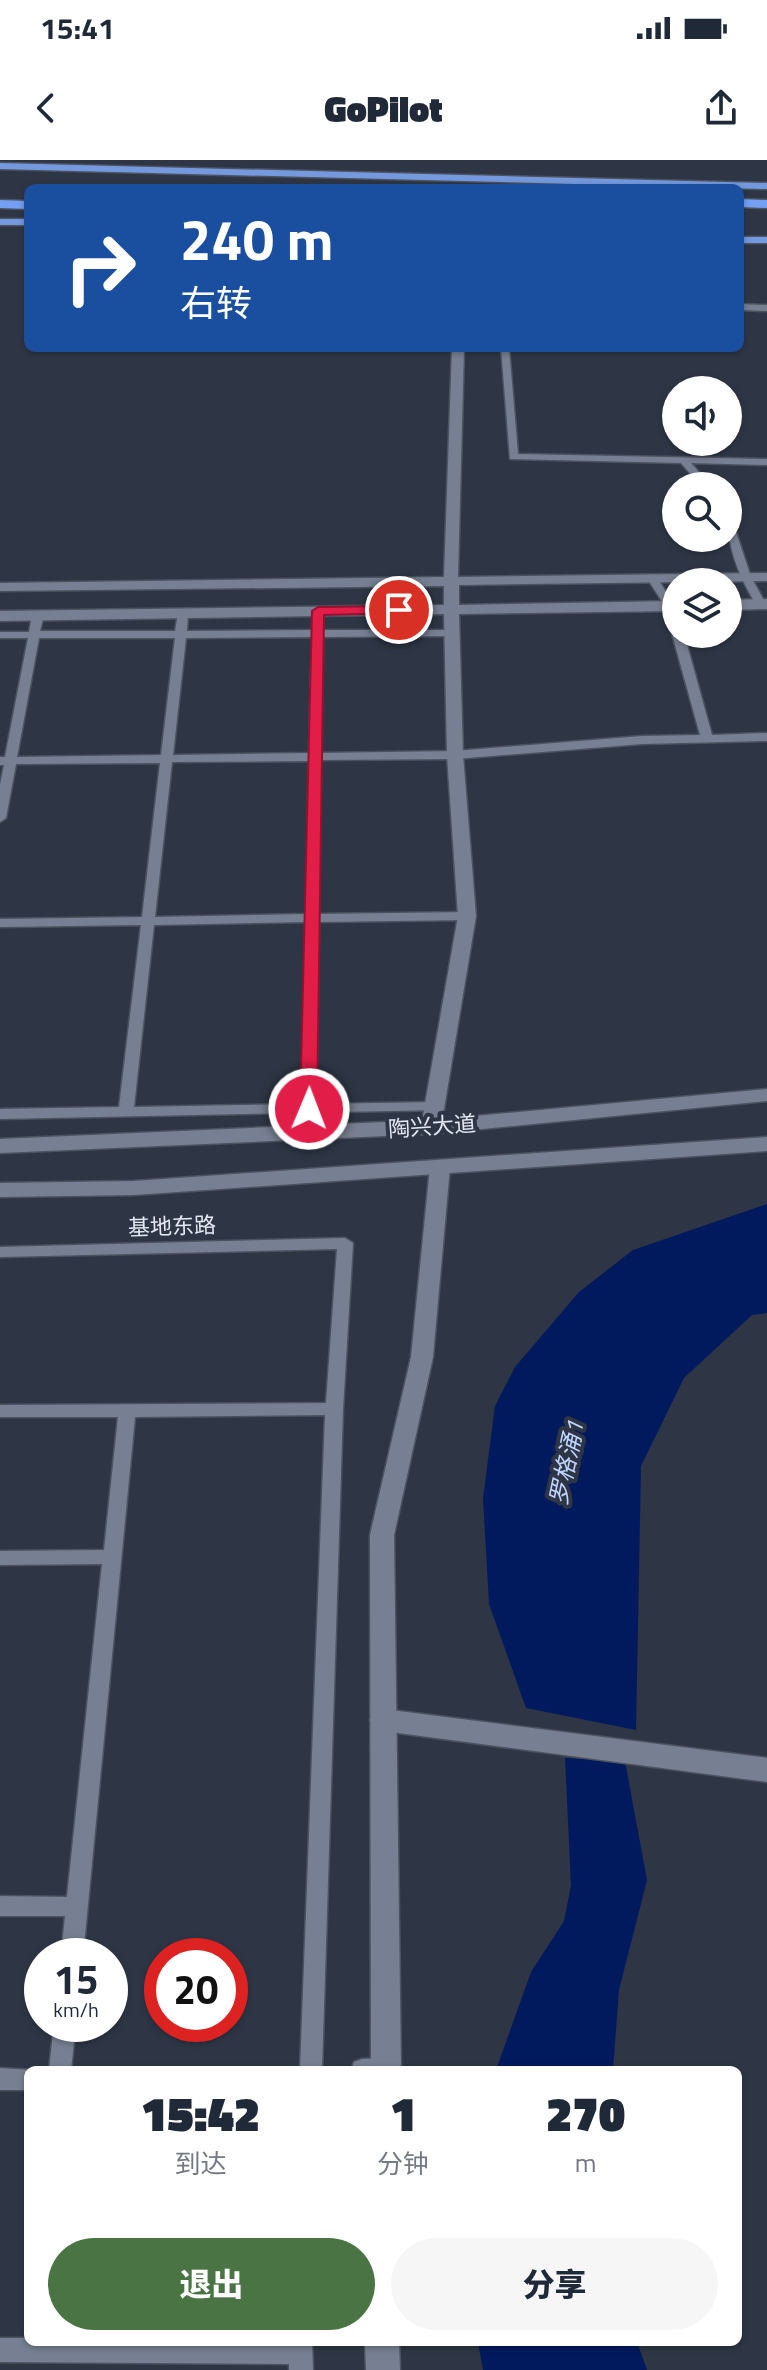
<!DOCTYPE html>
<html lang="zh">
<meta charset="utf-8">
<style>
:root{--surface:#fff;--page:#f6f6f7;--text:#1f2937;--muted:#747a83;--accent:#4a7444}
body{margin:0;font-family:"Titillium Web","Noto Sans SC",sans-serif;background:var(--page);color:var(--text);height:100vh;display:flex;flex-direction:column;font-size:30px;white-space:nowrap}
*{box-sizing:border-box;margin:0}
p{font-size:26px;color:var(--muted)}
.icon{flex:none;width:44px;height:44px;fill:none;stroke:currentColor;stroke-width:2;stroke-linecap:round;stroke-linejoin:round}
.map{position:relative;flex:1;overflow:hidden}
.drawer{position:absolute;left:24px;top:1906px;width:718px;height:280px;display:flex;flex-direction:column;background:var(--surface);border-radius:12px;box-shadow:0 2px 6px #0004}
.drawer>*{flex:none}
.banner{position:absolute;left:24px;top:24px;width:720px;height:168px;border-radius:12px;box-shadow:0 2px 6px #0004;background:#1a4fa0;color:#fff;overflow:hidden}
.controls{position:absolute;left:662px;top:216px;display:grid;gap:16px}
.controls a{display:grid;place-items:center;width:80px;height:80px;border-radius:50%;background:var(--surface);box-shadow:0 2px 6px #0004;font-size:40px}
.speed{position:absolute;left:24px;top:1778px;display:flex;gap:16px;font-size:40px;font-weight:700;text-align:center}
.speed>*{display:grid;place-content:center;width:104px;height:104px;border-radius:50%;background:var(--surface);box-shadow:0 2px 6px #0004;line-height:1}
.speed small{font-size:20px;font-weight:400}
.speed .limit{border:12px solid #d22;background:#fff;color:#111}
.pin{position:absolute;display:grid;place-items:center;width:68px;height:68px;color:#fff;margin:-34px;border:4px solid #fff;border-radius:50%;box-shadow:0 2px 8px #0007}
.me{position:absolute;width:88px;margin:-44px;rotate:1deg;stroke-linejoin:round;filter:drop-shadow(0 0 6px #0008)}
.turn{display:flex;align-items:center;gap:28px;height:168px;padding:0 24px;font-size:36px}
.turn .icon{width:104px;height:104px;stroke-width:2.5}
.turn b{display:block;font-size:56px;line-height:68px}
.eta{display:flex;justify-content:space-evenly;align-items:center;height:136px;text-align:center}
.eta b{font-size:48px;font-weight:800;line-height:56px}
.primary-button{display:flex;gap:16px;margin-top:auto;padding:16px 24px}
.primary-button a{flex:1;height:92px;border-radius:48px;background:var(--accent);color:#fff;font-size:32px;font-weight:800;line-height:92px;text-align:center}
.primary-button a+a{background:var(--page);color:var(--text)}
.status{display:flex;justify-content:space-between;align-items:center;height:56px;padding:0 40px;background:var(--surface);direction:ltr}
.status svg{height:22px;fill:currentColor}
header{display:flex;justify-content:space-between;align-items:center;height:104px;padding:0 24px;background:var(--surface);font-size:36px;font-weight:800}
.map>svg:first-child{display:block}
.water{fill:#001a5d}
.lines{fill:none;stroke-linecap:round;stroke-linejoin:round}
.service-casing{stroke:#4c525f;stroke-width:3}
.minor-casing{stroke:#4c525f;stroke-width:3}
.tertiary-casing{stroke:#4c525f;stroke-width:3}
.secondary-casing{stroke:#4c525f;stroke-width:3}
.trunk-casing{stroke:#4c525f;stroke-width:3}
.motorway-casing{stroke:#4c525f;stroke-width:3}
.service{fill:#778092;fill-rule:evenodd}
.minor{fill:#778092;fill-rule:evenodd}
.tertiary{fill:#778092;fill-rule:evenodd}
.secondary{fill:#778092;fill-rule:evenodd}
.trunk{fill:#7499df;fill-rule:evenodd}
.motorway{fill:#749ff2;fill-rule:evenodd}
.route{fill:#e11d48;stroke:#92132f;stroke-width:2}
.labels{text-anchor:middle;stroke-width:8;stroke-linejoin:round;paint-order:stroke}
.street-label{font-size:22px;fill:#e4e9f3;stroke:#2e3645}
.water-label{font-size:24px;font-style:italic;fill:#bfd5fd;stroke:#2e3645}
</style>
<div class="status"><b>15:41</b><svg viewBox="0 0 49 12"><path d="M0 12V9h3v3zM5 12V6h3v6zM10 12V3h3v9zM15 12V0h3v12zM26 1h20v11H26zM47 4h2v5h-2z"/></svg></div>
<header><svg class="icon" aria-label="back" viewBox="0 0 24 24"><path d="M15 5l-7 7 7 7"/></svg>GoPilot<svg class="icon" aria-label="share" viewBox="0 0 24 24"><path d="M12 15V3M7 8l5-5 5 5M5 13v7h14v-7"/></svg></header>
<div class="map">
<svg width="767" height="2210" viewBox="0 0 767 2210">
<rect width="100%" height="100%" fill="#2e3645"/>
<!-- water -->
<path class="water" d="M767 1044V1153L752 1155 684 1218 641 1306 636 1570 526 1548 489 1444 483 1338 495 1246 515 1207 579 1132 633 1090Z
M565 1598 625 1601 647 1720 619 1830 613 1910H496L531 1812 564 1761 571 1725Z
M478 2182H637L647 2210H483Z"/>
<g class="lines">
<!-- service casing -->
<g class="service-casing">
<path id="service" d="M740 144 767 145V151L740 150Z
M501 188H509L518 294 767 299V305L691 303 711 326H701L681 303 510 299Z
M728 360 733 363 751 417 766 444 765 446H757C741 420 728 391 728 360Z
M648 416H656L675 446 676 470 670 467 665 446 647 418Z
M318 448 323 451V470H453L459 473 453 476 323 477 321 593 455 591 642 576 700 575 672 474 676 471V474H684L712 575 767 573V581L642 584 455 599 321 600 319 754 467 752 474 756 467 760 319 762 316 944 436 942 443 947 441 950 0 959V949L119 947 141 765 0 767V759L142 757 160 603 16 604 6 658 0 662V625L4 605H0V597H5L28 478H0V472H29L32 455 38 452 44 455 40 471H175L178 453 183 450 188 453 187 471 312 470 313 451ZM312 477 309 593 173 595 186 478ZM39 478H175L161 595 17 597ZM309 601 306 754 155 757 172 602ZM306 762 302 944 134 947 154 765Z
M345 1078 353 1083 343 1249 322 1910H300L325 1255 135 1257 83 1796H61L65 1756H0V1736L67 1737 102 1404 0 1405V1391L104 1390 118 1257H0V1245L326 1243 337 1089 0 1097V1087Z
M54 1864H76L71 1910H49Z
M386 1898 394 1901 397 1910H351L354 1902 362 1899Z
M0 1908 32 1910H28V1930H0Z
M0 2178H28V2182H312L313 2210H289V2204L0 2202Z"/>
</g>
<!-- minor casing -->
<g class="minor-casing">
<path id="minor" d="M383 1549 767 1598V1622L383 1571 374 1568 370 1560 374 1552Z"/>
</g>
<!-- tertiary casing -->
<g class="tertiary-casing">
<path id="tertiary" d="M452 188H464L458 417 767 413V421L459 425V445L676 441V451L459 454 463 595 476 756 441 967 431 974 421 967 458 756 447 595 444 454 0 461V451L444 445V426L0 431V423L444 417Z
M767 439V449L728 450V440Z
M440 1000 450 1007 433 1197 394 1375 401 1910H371L370 1375 411 1197 430 1007Z
M365 2182H399L400 2210H366Z"/>
</g>
<!-- secondary casing -->
<g class="secondary-casing">
<path id="secondary" d="M767 929V941L431 974 0 993V979L431 960Z
M767 977V991L134 1035 0 1037V1023L134 1021Z"/>
</g>
<!-- trunk casing -->
<g class="trunk-casing">
<path id="trunk" d="M0 3 767 23V29L0 9Z
M0 59H28V65H0Z
M740 77H767V83H740Z"/>
</g>
<!-- motorway casing -->
<g class="motorway-casing">
<path id="motorway" d="M740 39 767 40V48L740 47Z
M0 40 28 41V49L0 48Z"/>
</g>
<!-- service -->
<use href="#service" class="service"/>
<!-- minor -->
<use href="#minor" class="minor"/>
<!-- tertiary -->
<use href="#tertiary" class="tertiary"/>
<!-- secondary -->
<use href="#secondary" class="secondary"/>
<!-- trunk -->
<use href="#trunk" class="trunk"/>
<!-- motorway -->
<use href="#motorway" class="motorway"/>
</g>
<!-- route -->
<path class="route" d="M399 446 403 447V453L324 455 317 949 309 954 300 949 312 451 318 447Z"/>
<g class="labels">
<!-- street labels -->
<g class="street-label">
<text transform="translate(432 966) rotate(-4)" y="8">陶兴大道</text>
<text transform="translate(172 1066) rotate(-2)" y="8">基地东路</text>
</g>
<!-- water labels -->
<g class="water-label">
<text transform="translate(567 1303) rotate(-78)" y="8">罗格涌1</text>
</g>
</g>
</svg>
<div class="controls">
<a><svg class="icon" aria-label="sound" viewBox="0 0 24 24"><path d="M4 9h4l5-4v14l-5-4H4zM17 9q2 3 0 6"/></svg></a>
<a><svg class="icon" aria-label="search" viewBox="0 0 24 24"><circle cx="10" cy="10" r="6"/><path d="M15 15l6 6"/></svg></a>
<a><svg class="icon" aria-label="layers" viewBox="0 0 24 24"><path d="M12 4l9 5-9 5-9-5zM3 14l9 5 9-5"/></svg></a>
</div>
<div class="speed"><div>15<small>km/h</small></div><div class="limit">20</div></div>
<div class="pin" style="left:399px;top:450px;background:#d93025"><svg class="icon" aria-label="arrive" viewBox="0 0 24 24"><path d="M6 21V4h12l-3 4 3 4H6"/></svg></div>
<svg class="me" style="left:309px;top:949px" viewBox="-20 -20 40 40"><circle r="17" fill="#e11d48" stroke="#fff" stroke-width="3"/><path d="M0-11L8 9 0 5-8 9z" fill="#fff"/></svg>
<div class="banner">
<div class="turn"><svg class="icon" aria-label="right" viewBox="0 0 24 24"><path d="M7 20v-9h11M14 6l5 5-5 5"/></svg><div><b>240 m</b>右转</div></div>
</div>
<section class="drawer">
<div class="eta">
<div><b>15:42</b><p>到达</p></div>
<div><b>1</b><p>分钟</p></div>
<div><b>270</b><p>m</p></div>
</div>
<div class="primary-button"><a>退出</a><a>分享</a></div>
</section>
</div>
